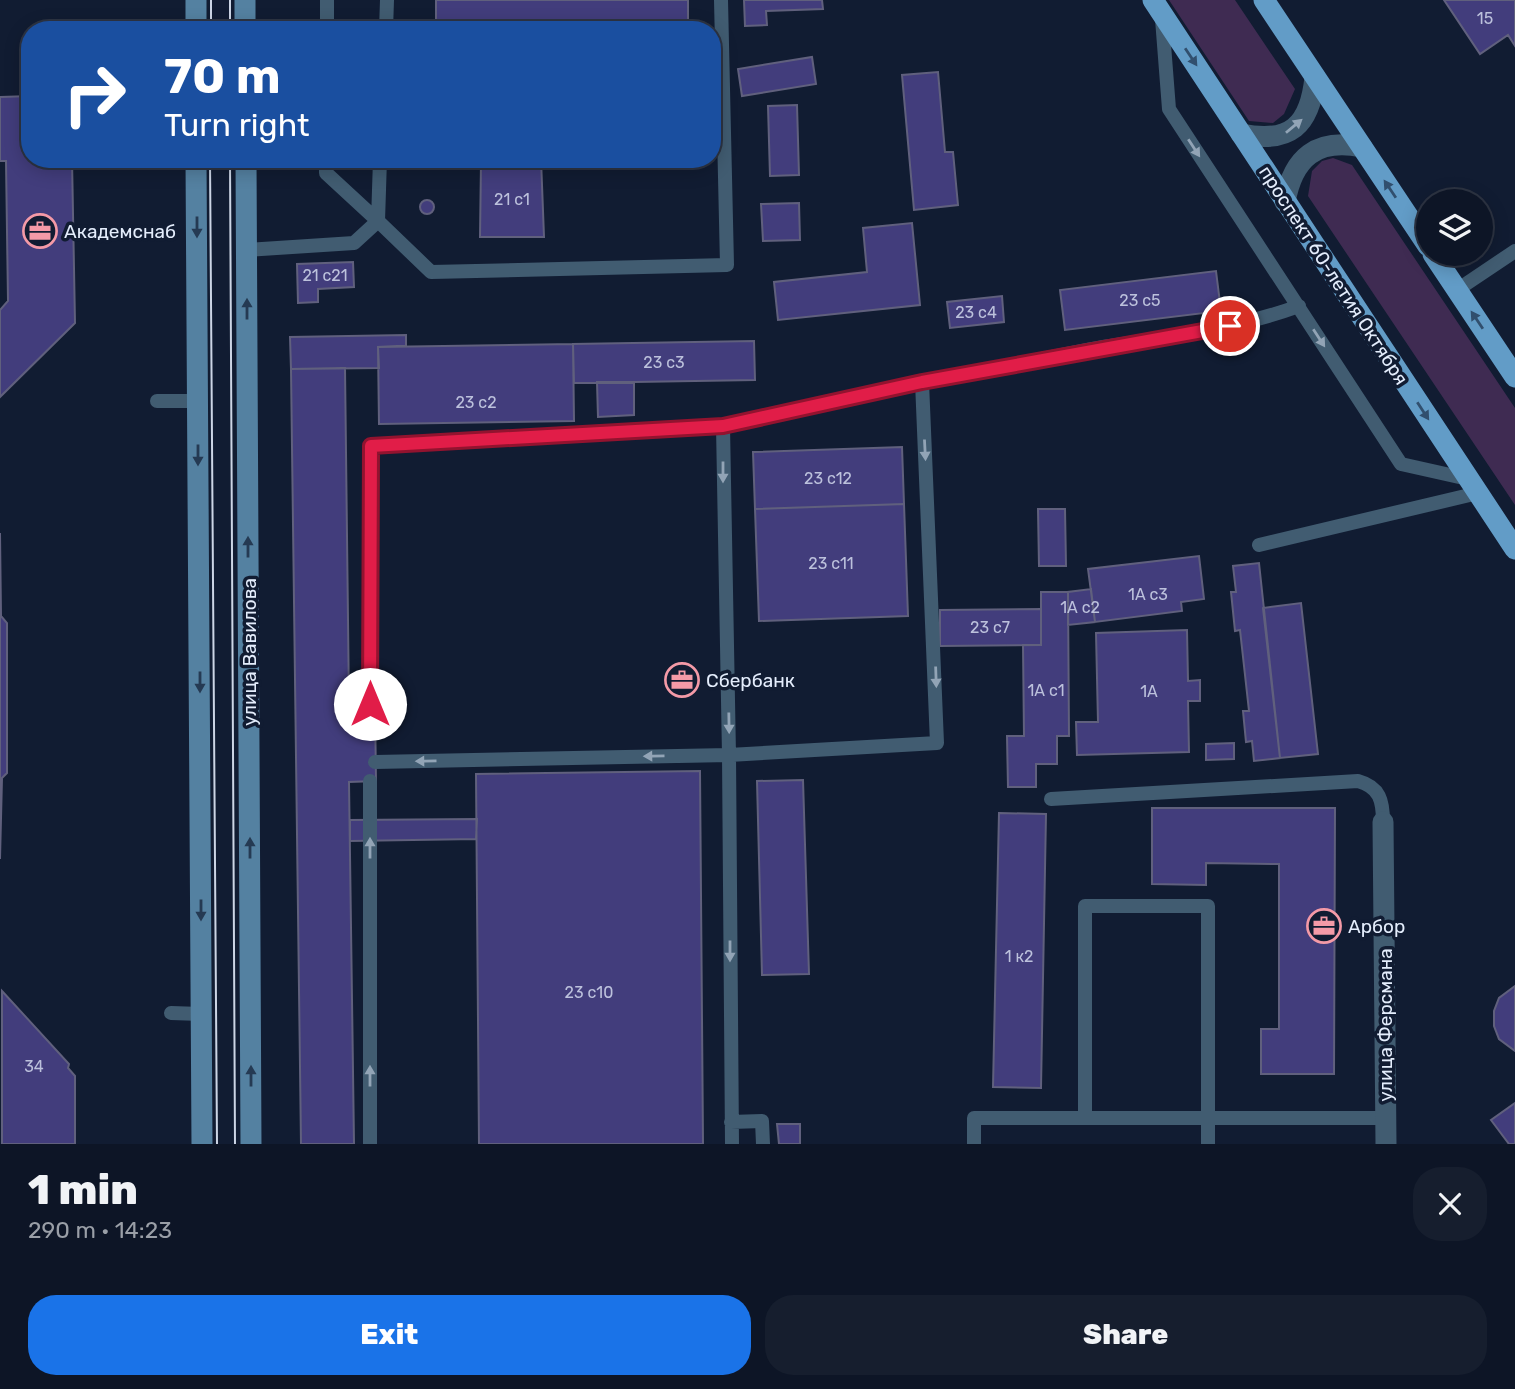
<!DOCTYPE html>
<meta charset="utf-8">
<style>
:root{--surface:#0d1526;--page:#161e2e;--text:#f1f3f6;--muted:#9a9fa7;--line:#2d3443;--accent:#1a73e8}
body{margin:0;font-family:Rubik,sans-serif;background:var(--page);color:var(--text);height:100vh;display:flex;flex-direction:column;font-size:26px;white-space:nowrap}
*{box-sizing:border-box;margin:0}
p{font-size:23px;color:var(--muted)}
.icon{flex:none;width:38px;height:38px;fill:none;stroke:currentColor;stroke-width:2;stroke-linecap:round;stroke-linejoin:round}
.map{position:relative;height:1144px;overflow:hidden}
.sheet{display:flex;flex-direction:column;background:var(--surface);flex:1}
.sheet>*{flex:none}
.banner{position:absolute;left:21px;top:21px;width:700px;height:147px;border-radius:28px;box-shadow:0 4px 18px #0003,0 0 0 2px var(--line);background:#1a4fa0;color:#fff;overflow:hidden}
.controls{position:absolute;left:1416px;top:189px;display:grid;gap:14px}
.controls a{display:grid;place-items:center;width:77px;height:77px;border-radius:50%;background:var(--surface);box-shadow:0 4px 18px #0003,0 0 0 2px var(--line);font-size:35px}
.pin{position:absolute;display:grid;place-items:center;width:60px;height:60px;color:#fff;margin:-30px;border:4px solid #fff;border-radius:50%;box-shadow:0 2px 7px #0007}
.me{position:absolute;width:77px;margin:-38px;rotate:0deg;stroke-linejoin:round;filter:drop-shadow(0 0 5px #0008)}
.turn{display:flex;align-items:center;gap:24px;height:147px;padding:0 28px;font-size:32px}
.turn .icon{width:91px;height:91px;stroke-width:2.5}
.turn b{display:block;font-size:49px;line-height:60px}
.round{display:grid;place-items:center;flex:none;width:74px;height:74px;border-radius:28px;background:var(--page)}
.overview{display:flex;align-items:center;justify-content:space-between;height:119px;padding:0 28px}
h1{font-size:42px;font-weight:800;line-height:52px}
.primary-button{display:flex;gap:14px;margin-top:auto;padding:14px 28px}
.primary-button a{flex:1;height:80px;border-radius:28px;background:var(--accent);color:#fff;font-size:28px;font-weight:800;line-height:80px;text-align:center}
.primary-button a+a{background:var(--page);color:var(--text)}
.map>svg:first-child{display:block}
.green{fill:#3f2b52}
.building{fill:#423d7c;stroke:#60607d;stroke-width:2}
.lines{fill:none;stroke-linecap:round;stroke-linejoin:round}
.lane{stroke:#415c71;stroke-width:14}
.street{stroke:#415c71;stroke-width:21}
.secondary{stroke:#5481a1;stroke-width:21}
.primary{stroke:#629cc7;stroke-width:21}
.tram{stroke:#ccd5e5;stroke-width:2}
.oneway{fill:#314f6e}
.oneway2{fill:#92a4b6}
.oneway3{fill:#253a53}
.route-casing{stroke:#92132f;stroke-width:18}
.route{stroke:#e11d48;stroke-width:12}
.labels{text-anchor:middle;stroke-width:7;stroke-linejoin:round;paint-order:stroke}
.number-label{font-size:16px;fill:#bcc1dc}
.poi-label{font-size:19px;fill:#e4edfc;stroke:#111c32;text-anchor:start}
.street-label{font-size:19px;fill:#e4edfc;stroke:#111c32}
</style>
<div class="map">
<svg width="1515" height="1144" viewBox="0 0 1515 1144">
<rect width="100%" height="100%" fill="#111c32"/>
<!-- green -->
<path class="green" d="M1169 0H1235L1295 89 1284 114 1273 123 1249 121Z
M1333 158 1352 165 1515 408V505L1308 196 1312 171 1322 161Z"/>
<!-- building -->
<path class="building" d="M436 0H688V30H436Z
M744 0H822L823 9 766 11 767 25 745 26Z
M1444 0H1515V46L1508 35 1480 54Z
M812 57 816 84 742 96 738 69Z
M938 72 945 152H953L958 205 914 210 902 75Z
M30 96V159H72L75 323 0 397V310L8 301 6 161H0V97Z
M797 105 799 175 770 176 768 106Z
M456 159H541L544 237H480L481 162Z
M420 207a7 7 0 1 1 14 0a7 7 0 1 1-14 0Z
M799 203 800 240 763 241 761 204Z
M912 223 920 305 778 320 774 282 867 272 863 228Z
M353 262 354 287 318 289V302L298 303 297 264Z
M1216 271 1221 311 1065 330 1060 290Z
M1002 296 1004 322 950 328 947 302Z
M406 335V346L378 347 379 368 291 369 290 337Z
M754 341 755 380 574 383 573 344Z
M573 344 574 421 379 424 378 347Z
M345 368 349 704H375L376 781 349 782 354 1144H301L291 369Z
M597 382H634V415L598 417Z
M902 447 904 504 755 509 753 452Z
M904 504 908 616 759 621 755 509Z
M1038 509H1065L1066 566H1039Z
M0 533 1 616 7 623V773L2 778 0 859Z
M1199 556 1204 599 1181 602 1182 611 1095 622 1088 569Z
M1259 563 1280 758 1254 761 1252 741 1246 742 1243 711H1249L1240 630 1235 631 1231 592H1236L1233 566Z
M1091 589 1095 622 1068 625V592Z
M1041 592H1068L1069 736H1057V764H1036V787H1008L1007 736H1024L1023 645H1041Z
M1301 603 1318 754 1280 758 1263 608Z
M1041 609V645L940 646V610Z
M1187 630 1188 681 1200 680V701H1188L1189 752 1077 755 1076 722H1098L1096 633Z
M1234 743V759L1206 760V744Z
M700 771 703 1144H479L476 774Z
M803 780 809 974 762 975 757 781Z
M1152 808H1335L1334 1074H1261V1029H1279V864L1206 863V885L1152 884Z
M999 813 1046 814 1041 1088 993 1087Z
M477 819 476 839 350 841V820Z
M1515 986V1051L1499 1039 1494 1026V1011L1499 998Z
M2 991 69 1064 68 1068 75 1076V1144H2Z
M1515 1103V1144H1509L1491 1120Z
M777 1124H800V1144H779Z"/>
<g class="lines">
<!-- lane -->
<path class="lane" d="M1162 19 1169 109 1401 464 1468 479
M327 30V0
M386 30 387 0
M326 159V173L378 221 380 159
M246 250 354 243 378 221 431 272 727 265 721 0
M1457 290 1515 251
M157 401H198
M723 426C844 399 965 374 1086 350 1157 337 1231 331 1299 306
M1259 545 1478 493
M370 704 371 446 723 426 729 755 732 1144
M375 762 729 755 937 743 922 382
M1051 799 1358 781C1380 787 1383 801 1383 822
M171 1013 201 1014
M1085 1118V906H1208V1144
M731 1122 762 1121 763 1144
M370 1144V781
M974 1144V1118H1386"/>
<!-- street -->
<path class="street" d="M1241 134C1290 144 1310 126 1315 77
M1285 202C1293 157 1317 138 1362 147
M1383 822 1386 1144"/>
<!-- secondary -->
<path class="secondary" d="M196 0V30
M245 0V30
M196 159 202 1144
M246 159 251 1144"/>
<!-- primary -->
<path class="primary" d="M1153 0 1515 549
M1264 0 1428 246
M1433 254 1515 377"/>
<!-- tram -->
<path class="tram" d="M211 30V0
M230 30V0
M210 159 217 1144
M230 159 235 1144"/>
</g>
<!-- one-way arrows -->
<defs><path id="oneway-solid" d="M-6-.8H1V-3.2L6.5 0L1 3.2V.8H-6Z" transform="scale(1.75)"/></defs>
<g class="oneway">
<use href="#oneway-solid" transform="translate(1191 57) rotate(56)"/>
<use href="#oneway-solid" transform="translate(1390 189) rotate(-124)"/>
<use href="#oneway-solid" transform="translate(1477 320) rotate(-124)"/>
<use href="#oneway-solid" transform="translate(1423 411) rotate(57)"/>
</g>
<g class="oneway2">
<use href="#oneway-solid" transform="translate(1294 126) rotate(-40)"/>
<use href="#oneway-solid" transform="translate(1194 148) rotate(57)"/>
<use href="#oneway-solid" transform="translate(1319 338) rotate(57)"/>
<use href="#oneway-solid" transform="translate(925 450) rotate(87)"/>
<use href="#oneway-solid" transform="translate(723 472) rotate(90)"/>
<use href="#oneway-solid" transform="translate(936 677) rotate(88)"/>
<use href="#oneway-solid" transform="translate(729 723) rotate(89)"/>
<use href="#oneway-solid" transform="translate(654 756) rotate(179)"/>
<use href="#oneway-solid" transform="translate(426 761) rotate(179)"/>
<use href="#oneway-solid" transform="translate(370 848) rotate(-90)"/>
<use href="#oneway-solid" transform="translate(730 951) rotate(90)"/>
<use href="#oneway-solid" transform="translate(370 1076) rotate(-90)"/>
</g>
<g class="oneway3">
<use href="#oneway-solid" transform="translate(197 227) rotate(90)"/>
<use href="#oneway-solid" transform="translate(247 309) rotate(-90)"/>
<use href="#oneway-solid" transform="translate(198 455) rotate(90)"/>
<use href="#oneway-solid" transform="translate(248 547) rotate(-90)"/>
<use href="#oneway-solid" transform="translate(200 682) rotate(90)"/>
<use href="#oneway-solid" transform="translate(250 848) rotate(-90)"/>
<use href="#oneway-solid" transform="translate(201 910) rotate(90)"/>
<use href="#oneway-solid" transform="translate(251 1076) rotate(-90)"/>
</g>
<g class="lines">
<!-- route casing -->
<g class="route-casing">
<path id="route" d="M370 704 371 446 723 426 922 382 1230 326"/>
</g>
<!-- route -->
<use href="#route" class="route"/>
</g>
<!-- icons -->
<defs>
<g id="office-ring" transform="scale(1.75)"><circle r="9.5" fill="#111c32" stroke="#f49aa7" stroke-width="1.5"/><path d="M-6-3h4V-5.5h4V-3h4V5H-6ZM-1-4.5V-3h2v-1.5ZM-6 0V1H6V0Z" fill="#f49aa7"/></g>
</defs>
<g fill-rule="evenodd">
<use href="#office-ring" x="40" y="231"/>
<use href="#office-ring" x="682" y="680"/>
<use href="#office-ring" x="1324" y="926"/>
</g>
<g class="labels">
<!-- number labels -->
<g class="number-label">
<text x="1485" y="24">15</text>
<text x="512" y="205">21 с1</text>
<text x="325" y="281">21 с21</text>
<text x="1140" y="306">23 с5</text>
<text x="976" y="318">23 с4</text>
<text x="664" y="368">23 с3</text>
<text x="476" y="408">23 с2</text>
<text x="828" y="484">23 с12</text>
<text x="831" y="569">23 с11</text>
<text x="1148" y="600">1А с3</text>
<text x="1080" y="613">1А с2</text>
<text x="990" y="633">23 с7</text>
<text x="1046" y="696">1А с1</text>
<text x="1149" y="697">1А</text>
<text x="1019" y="962">1 к2</text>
<text x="589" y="998">23 с10</text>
<text x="34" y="1072">34</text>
</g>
<!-- poi labels -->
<g class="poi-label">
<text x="64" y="238">Академснаб</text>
<text x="706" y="687">Сбербанк</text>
<text x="1348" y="933">Арбор</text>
</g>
<!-- street labels -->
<g class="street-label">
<text transform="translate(1334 275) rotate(57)" y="7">проспект 60-летия Октября</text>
<text transform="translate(249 652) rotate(-90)" y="7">улица Вавилова</text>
<text transform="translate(1385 1025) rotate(-90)" y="7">улица Ферсмана</text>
</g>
</g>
</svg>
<div class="controls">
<a><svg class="icon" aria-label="layers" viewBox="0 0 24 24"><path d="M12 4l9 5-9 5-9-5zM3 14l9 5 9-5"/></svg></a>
</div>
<div class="pin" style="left:1230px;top:326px;background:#d93025"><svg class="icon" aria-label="arrive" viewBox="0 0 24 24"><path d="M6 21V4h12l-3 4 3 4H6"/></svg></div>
<svg class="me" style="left:370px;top:704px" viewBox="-20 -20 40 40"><circle r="19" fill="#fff"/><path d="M0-13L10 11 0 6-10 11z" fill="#e11d48"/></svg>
<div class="banner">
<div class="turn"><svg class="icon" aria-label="right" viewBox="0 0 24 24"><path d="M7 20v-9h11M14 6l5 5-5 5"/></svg><div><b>70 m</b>Turn right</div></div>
</div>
</div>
<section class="sheet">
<div class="overview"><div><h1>1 min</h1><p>290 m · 14:23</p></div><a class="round"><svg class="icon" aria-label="close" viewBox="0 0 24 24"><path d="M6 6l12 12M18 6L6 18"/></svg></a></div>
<div class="primary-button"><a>Exit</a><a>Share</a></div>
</section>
